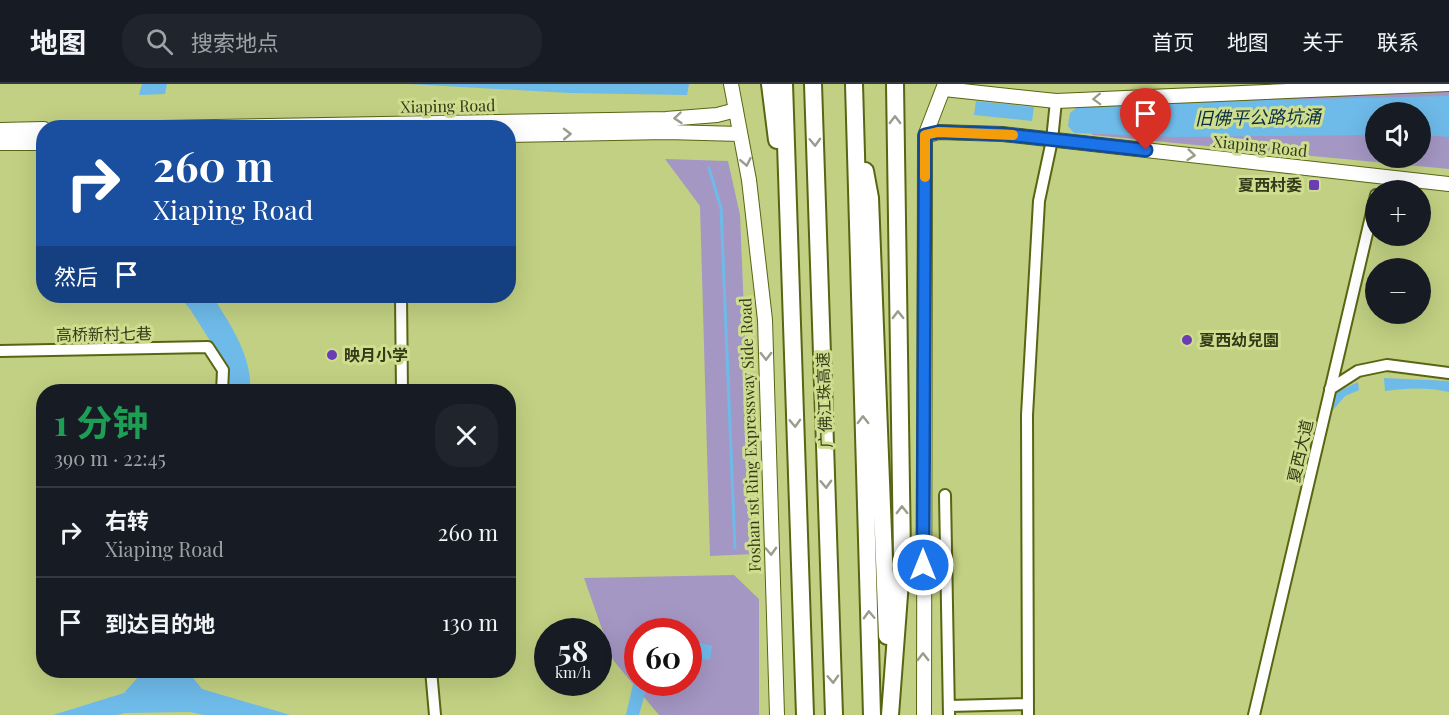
<!DOCTYPE html>
<html lang="zh">
<meta charset="utf-8">
<style>
:root{--surface:#171b24;--page:#20242c;--text:#f1f3f6;--muted:#9ea1a6;--line:#363941}
body{margin:0;font-family:"Playfair Display","Noto Sans SC",serif;background:var(--page);color:var(--text);height:100vh;display:flex;flex-direction:column;font-size:22px;white-space:nowrap}
*{box-sizing:border-box;margin:0}
p{font-size:20px;color:var(--muted)}
.icon{flex:none;width:33px;height:33px;fill:none;stroke:currentColor;stroke-width:2;stroke-linecap:round;stroke-linejoin:round}
.map{position:relative;flex:1;overflow:hidden}
.side{position:absolute;left:36px;top:300px;width:480px;height:294px;display:flex;flex-direction:column;background:var(--surface);border-radius:24px;box-shadow:0 6px 24px #0002}
.side>*{flex:none}
.guide{position:absolute;left:36px;top:36px;width:480px;height:183px;border-radius:24px;box-shadow:0 6px 24px #0002;background:#1a4fa0;color:#fff;overflow:hidden}
.fabs{position:absolute;left:1365px;top:18px;display:grid;gap:12px}
.fabs a{display:grid;place-items:center;width:66px;height:66px;border-radius:50%;background:var(--surface);box-shadow:0 6px 24px #0002;font-size:30px}
.speed{position:absolute;left:534px;top:534px;display:flex;gap:12px;font-size:30px;font-weight:700;text-align:center}
.speed>*{display:grid;place-content:center;width:78px;height:78px;border-radius:50%;background:var(--surface);box-shadow:0 6px 24px #0002;line-height:1}
.speed small{font-size:15px;font-weight:400}
.speed .limit{border:9px solid #d22;background:#fff;color:#111}
.pin{position:absolute;display:grid;place-items:center;width:51px;height:51px;color:#fff;margin:-62px -26px;border-radius:50% 50% 50% 0;rotate:-45deg;box-shadow:0 0 6px #0007}
.pin .icon{rotate:45deg}
.me{position:absolute;width:66px;margin:-33px;rotate:0deg;stroke-linejoin:round;filter:drop-shadow(0 0 4px #0008)}
.turn{display:flex;align-items:center;gap:21px;height:126px;padding:0 18px;font-size:27px}
.turn .icon{width:78px;height:78px;stroke-width:2.5}
.turn b{display:block;font-size:42px;line-height:51px}
.then{display:flex;align-items:center;height:57px;padding:0 18px;background:#0003;gap:12px;font-size:22px}
.round{display:grid;place-items:center;flex:none;width:63px;height:63px;border-radius:24px;background:var(--page)}
.headline{display:flex;align-items:center;justify-content:space-between;height:102px;padding:0 18px}
h1{font-size:36px;font-weight:700;line-height:45px;color:#1e9e55}
ul{padding:0;list-style:none}
li{display:flex;align-items:center;gap:18px;height:90px;padding:0 18px;border-top:2px solid var(--line)}
li div{flex:1}
li b{display:block;font-size:22px}
li em{font-style:normal}
header{display:flex;align-items:center;gap:36px;box-sizing:border-box;height:84px;padding:0 30px;background:var(--surface);border-bottom:2px solid var(--line)}
header strong{font-size:28px}
nav{display:flex;gap:33px;margin-inline-start:auto;font-size:21px}
.search{width:420px;height:54px;background:var(--page);display:flex;align-items:center;gap:15px;box-sizing:border-box;padding:0 21px;border-radius:24px;color:var(--muted);font-size:22px}
.map>svg:first-child{display:block}
.green{fill:#a497c4;fill-rule:evenodd}
.water{fill:#6ebae9}
.lines{fill:none;stroke-linecap:round;stroke-linejoin:round}
.stream{stroke:#6ebae9;stroke-width:3}
.minor-casing{stroke:#596512;stroke-width:14}
.major-casing{stroke:#596512;stroke-width:16}
.highway-casing{stroke:#596512;stroke-width:20}
.minor{stroke:#fff;stroke-width:10}
.major{stroke:#fff;stroke-width:14}
.highway{stroke:#fff;stroke-width:16}
.oneway{stroke:#9a9c8c}
.route-casing{stroke:#114b97;stroke-width:15}
.route{stroke:#1a73e8;stroke-width:10}
.slow{stroke:#f59e0b;stroke-width:10}
.poi-dot{fill:#6c3cb4;stroke:#cedd8e;stroke-width:2}
.labels{text-anchor:middle;stroke-width:6;stroke-linejoin:round;paint-order:stroke}
.street-label{font-size:16px;fill:#343a19;stroke:#cedd8e}
.poi-label{font-size:16px;font-weight:bold;fill:#343a19;stroke:#cedd8e;text-anchor:start}
.water-label{font-size:18px;font-style:italic;fill:#0a2d40;stroke:#cedd8e}
</style>
<header>
<strong>地图</strong>
<div class="search"><svg class="icon" aria-label="search" viewBox="0 0 24 24"><circle cx="10" cy="10" r="6"/><path d="M15 15l6 6"/></svg>搜索地点</div>
<nav><a>首页</a><a>地图</a><a>关于</a><a>联系</a></nav>
</header>
<div class="map">
<svg width="1449" height="631" viewBox="0 0 1449 631">
<rect width="100%" height="100%" fill="#c1d082"/>
<!-- green -->
<path class="green" d="M1449 6V85L1092 51V24ZM1376 28H1420V74H1376Z
M665 75 728 77 740 131 754 470 710 472 700 122Z
M734 491 759 515V631H659L613 576 584 494ZM638 548H688V598H638Z"/>
<!-- water -->
<path class="water" d="M142 0H167L165 10 139 11Z
M409 0H689L687 11 569 9Z
M1449 12V53L1421 51 1420 28H1376L1375 51 1176 53 1074 49 1068 42 1070 29 1081 20Z
M976 17 1034 23 1032 37 974 31Z
M179 212H212C230 239 253 274 250 307H224L214 263 190 225Z
M1384 294 1449 297V308C1427 303 1407 304 1385 307Z
M1358 298 1359 306 1345 312 1333 326 1328 324 1333 310Z
M688 556 712 562 710 576 689 574Z
M637 583 638 598 648 599 639 631H626Z
M140 587H190V590L202 605 290 631H204L190 628 125 629 117 631H53L124 609 139 592Z"/>
<g class="lines">
<!-- stream -->
<path class="stream" d="M709 84 721 124 735 464"/>
<!-- minor casing -->
<g class="minor-casing">
<path id="minor" d="M401 212 402 308
M0 267 208 263 223 286 222 308
M1330 305 1358 287 1387 281 1449 289
M945 411 949 631
M431 586 435 631
M949 622 1028 620
M1028 631 1027 331 1039 117 1052 56 1056 17
M1254 631 1376 111"/>
</g>
<!-- major casing -->
<g class="major-casing">
<path id="major" d="M731 0 749 96 765 236 777 631
M944 5 1056 17 1449 0
M161 44 666 35 717 31 736 26
M0 46 44 45
M508 51 667 48 740 50
M925 52 938 48 1002 50 1449 100
M0 59H44
M924 631 925 52 945 0"/>
</g>
<!-- highway casing -->
<g class="highway-casing">
<path id="highway" d="M770 0 777 56
M784 0 805 631
M813 0 834 631
M854 0 872 631
M865 87 870 114 887 552
M890 631 902 471 895 0"/>
</g>
<!-- minor -->
<use href="#minor" class="minor"/>
<!-- major -->
<use href="#major" class="major"/>
<!-- highway -->
<use href="#highway" class="highway"/>
</g>
<!-- one-way arrows -->
<defs><path id="oneway-chevron" d="M-2-3.5L2.5 0L-2 3.5" fill="none" stroke-width="1.6" stroke-linecap="round" stroke-linejoin="round" transform="scale(1.5)"/></defs>
<g class="oneway">
<use href="#oneway-chevron" transform="translate(1097 15) rotate(178)"/>
<use href="#oneway-chevron" transform="translate(678 34) rotate(175)"/>
<use href="#oneway-chevron" transform="translate(895 36) rotate(-90)"/>
<use href="#oneway-chevron" transform="translate(567 50) rotate(-1)"/>
<use href="#oneway-chevron" transform="translate(815 58) rotate(88)"/>
<use href="#oneway-chevron" transform="translate(1191 71) rotate(6)"/>
<use href="#oneway-chevron" transform="translate(746 78) rotate(79)"/>
<use href="#oneway-chevron" transform="translate(898 231) rotate(-91)"/>
<use href="#oneway-chevron" transform="translate(766 272) rotate(89)"/>
<use href="#oneway-chevron" transform="translate(863 336) rotate(-91)"/>
<use href="#oneway-chevron" transform="translate(795 339) rotate(88)"/>
<use href="#oneway-chevron" transform="translate(826 400) rotate(88)"/>
<use href="#oneway-chevron" transform="translate(902 426) rotate(-91)"/>
<use href="#oneway-chevron" transform="translate(771 467) rotate(88)"/>
<use href="#oneway-chevron" transform="translate(869 531) rotate(-92)"/>
<use href="#oneway-chevron" transform="translate(923 573) rotate(-90)"/>
<use href="#oneway-chevron" transform="translate(833 595) rotate(88)"/>
</g>
<g class="lines">
<!-- route casing -->
<g class="route-casing">
<path id="route" d="M923 481 925 51 938 48 1002 50 1146 66"/>
</g>
<!-- route -->
<use href="#route" class="route"/>
<!-- slow -->
<path class="slow" d="M925 93V51L938 48 1013 51"/>
</g>
<!-- markers -->
<g class="poi-dot">
<rect x="1308" y="95" width="12" height="12" rx="3"/>
<circle cx="1187" cy="256" r="6"/>
<circle cx="332" cy="271" r="6"/>
</g>
<g class="labels">
<!-- street labels -->
<g class="street-label">
<text transform="translate(448 22) rotate(-1)" y="6">Xiaping Road</text>
<text transform="translate(1260 62) rotate(6)" y="6">Xiaping Road</text>
<text transform="translate(104 250) rotate(-1)" y="6">高桥新村七巷</text>
<text transform="translate(824 316) rotate(-92)" y="6">广佛江珠高速</text>
<text transform="translate(750 351) rotate(-92)" y="6">Foshan 1st Ring Expressway Side Road</text>
<text transform="translate(1300 367) rotate(-77)" y="6">夏西大道</text>
</g>
<!-- poi labels -->
<g class="poi-label">
<text x="1302" y="107" text-anchor="end">夏西村委</text>
<text x="1199" y="262">夏西幼兒園</text>
<text x="344" y="277">映月小学</text>
</g>
<!-- water labels -->
<g class="water-label">
<text transform="translate(1258 34) rotate(-1)" y="6">旧佛平公路坑涌</text>
</g>
</g>
</svg>
<div class="fabs">
<a><svg class="icon" aria-label="sound" viewBox="0 0 24 24"><path d="M4 9h4l5-4v14l-5-4H4zM17 9q2 3 0 6"/></svg></a>
<a>+</a>
<a>−</a>
</div>
<div class="speed"><div>58<small>km/h</small></div><div class="limit">60</div></div>
<div class="pin" style="left:1146px;top:66px;background:#d93025"><svg class="icon" aria-label="arrive" viewBox="0 0 24 24"><path d="M6 21V4h12l-3 4 3 4H6"/></svg></div>
<svg class="me" style="left:923px;top:481px" viewBox="-20 -20 40 40"><circle r="17" fill="#1a73e8" stroke="#fff" stroke-width="3"/><path d="M0-11L8 9 0 5-8 9z" fill="#fff"/></svg>
<div class="guide">
<div class="turn"><svg class="icon" aria-label="right" viewBox="0 0 24 24"><path d="M7 20v-9h11M14 6l5 5-5 5"/></svg><div><b>260 m</b>Xiaping Road</div></div>
<div class="then">然后<svg class="icon" aria-label="arrive" viewBox="0 0 24 24"><path d="M6 21V4h12l-3 4 3 4H6"/></svg></div>
</div>
<section class="side">
<div class="headline"><div><h1>1 分钟</h1><p>390 m · 22:45</p></div><a class="round"><svg class="icon" aria-label="close" viewBox="0 0 24 24"><path d="M6 6l12 12M18 6L6 18"/></svg></a></div>
<ul>
<li><svg class="icon" aria-label="right" viewBox="0 0 24 24"><path d="M7 20v-9h11M14 6l5 5-5 5"/></svg><div><b>右转</b><p>Xiaping Road</p></div><em>260 m</em></li>
<li><svg class="icon" aria-label="arrive" viewBox="0 0 24 24"><path d="M6 21V4h12l-3 4 3 4H6"/></svg><div><b>到达目的地</b></div><em>130 m</em></li>
</ul>
</section>
</div>
